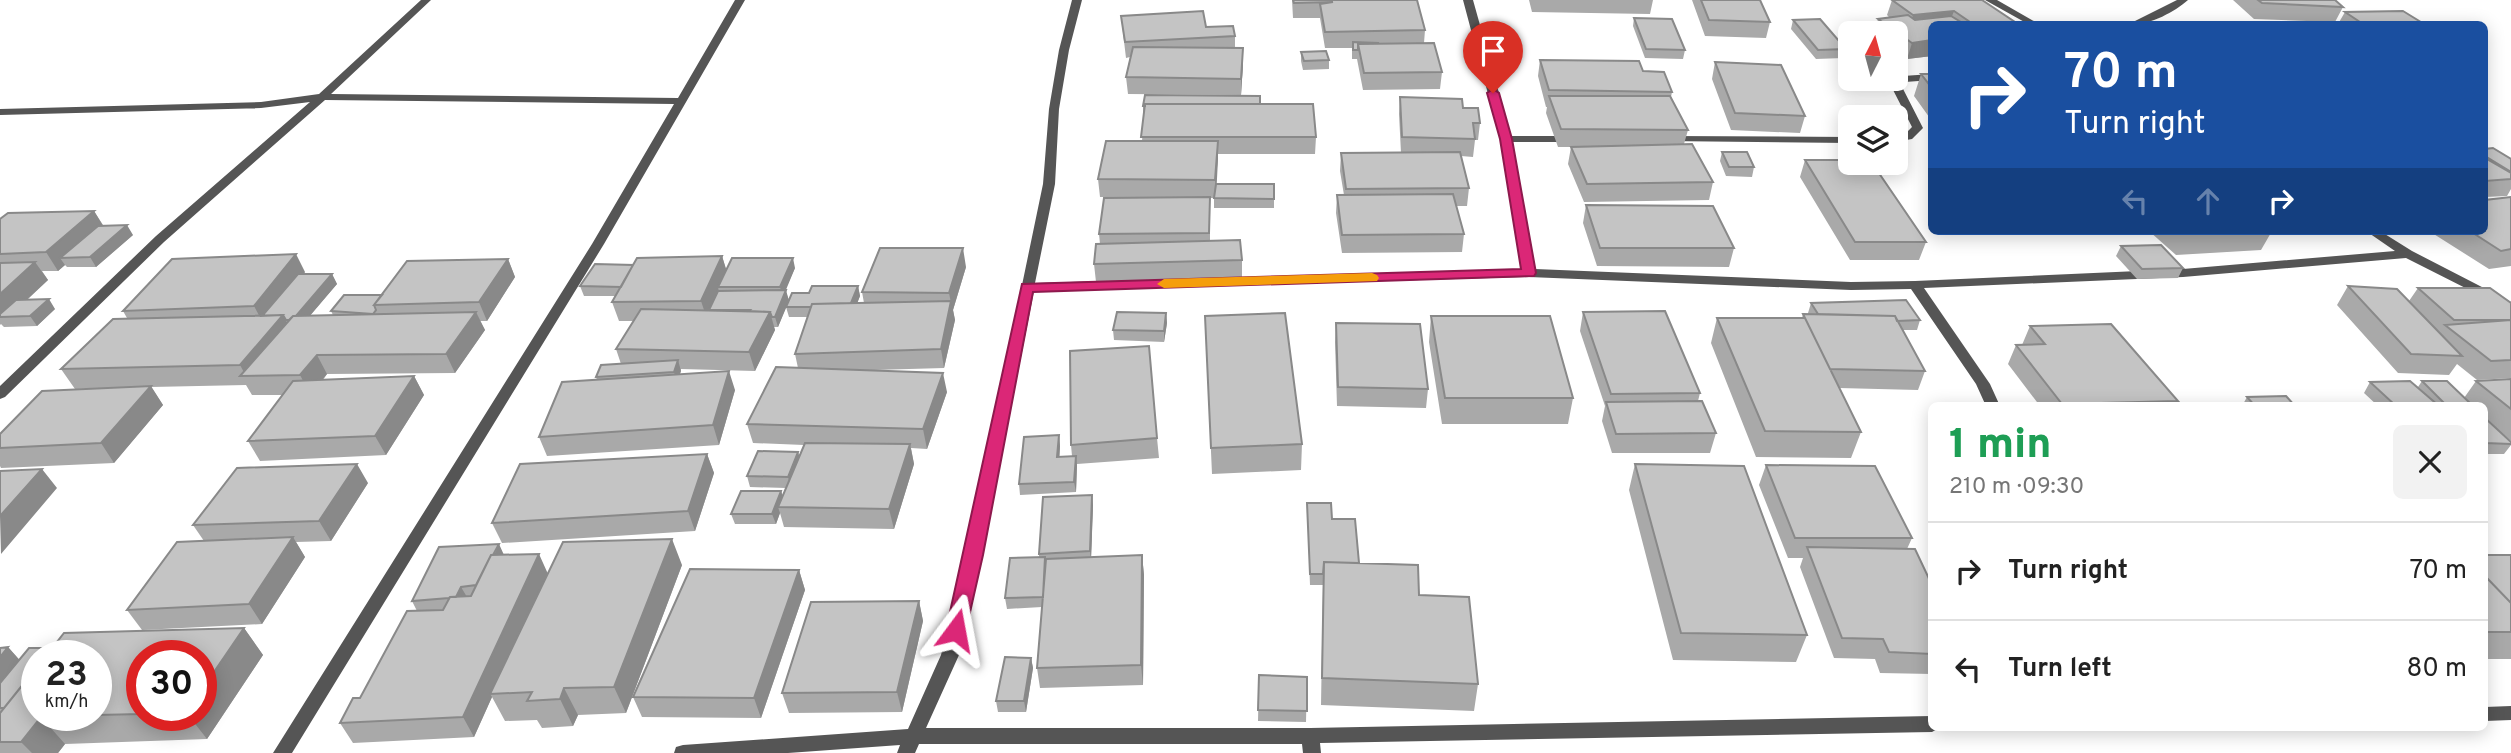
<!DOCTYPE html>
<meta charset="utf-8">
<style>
:root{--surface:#fff;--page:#f2f2f2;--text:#222;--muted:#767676;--line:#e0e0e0}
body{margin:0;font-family:Overpass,sans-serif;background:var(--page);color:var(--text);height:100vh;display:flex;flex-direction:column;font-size:26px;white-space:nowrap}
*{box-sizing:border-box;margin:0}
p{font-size:23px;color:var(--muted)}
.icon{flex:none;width:38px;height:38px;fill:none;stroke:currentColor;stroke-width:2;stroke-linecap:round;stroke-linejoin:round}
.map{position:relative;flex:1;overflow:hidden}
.drawer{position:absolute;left:1928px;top:402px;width:560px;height:329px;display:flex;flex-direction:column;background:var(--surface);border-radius:10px;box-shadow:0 4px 18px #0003}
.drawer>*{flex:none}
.banner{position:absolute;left:1928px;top:21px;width:560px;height:214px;border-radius:10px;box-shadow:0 4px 18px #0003;background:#1a4fa0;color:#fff;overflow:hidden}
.needle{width:46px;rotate:6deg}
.controls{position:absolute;left:1838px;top:21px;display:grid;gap:14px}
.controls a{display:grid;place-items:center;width:70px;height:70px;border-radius:10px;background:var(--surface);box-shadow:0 4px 18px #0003;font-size:35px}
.speed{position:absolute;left:21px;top:640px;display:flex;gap:14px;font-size:35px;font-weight:700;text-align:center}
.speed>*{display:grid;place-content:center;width:91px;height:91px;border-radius:50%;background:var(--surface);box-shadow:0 4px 18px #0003;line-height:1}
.speed small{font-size:18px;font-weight:400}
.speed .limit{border:10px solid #d22;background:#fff;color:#111}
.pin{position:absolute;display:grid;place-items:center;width:60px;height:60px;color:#fff;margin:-72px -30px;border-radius:50% 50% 50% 0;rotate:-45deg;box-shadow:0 0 7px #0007}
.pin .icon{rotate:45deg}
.me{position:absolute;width:77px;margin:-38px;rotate:13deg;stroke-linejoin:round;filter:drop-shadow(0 0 5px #0008)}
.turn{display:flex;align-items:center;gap:24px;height:147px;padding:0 21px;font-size:32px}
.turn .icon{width:91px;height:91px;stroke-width:2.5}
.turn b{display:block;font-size:49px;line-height:60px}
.lanes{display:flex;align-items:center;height:66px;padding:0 21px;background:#0003;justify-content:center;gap:35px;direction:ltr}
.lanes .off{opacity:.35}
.round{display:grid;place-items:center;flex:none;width:74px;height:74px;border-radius:10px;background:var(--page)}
.head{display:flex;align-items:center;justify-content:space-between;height:119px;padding:0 21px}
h1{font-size:42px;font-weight:800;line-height:52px;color:#1e9e55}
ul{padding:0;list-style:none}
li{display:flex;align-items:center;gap:21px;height:98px;padding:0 21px;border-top:2px solid var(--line)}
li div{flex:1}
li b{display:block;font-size:26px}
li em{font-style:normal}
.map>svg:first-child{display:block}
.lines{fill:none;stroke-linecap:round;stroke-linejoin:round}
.street{fill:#555;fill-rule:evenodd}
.wall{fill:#a9a9a9;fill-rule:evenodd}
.shaded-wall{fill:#898989}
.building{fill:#c4c4c4;stroke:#898989;stroke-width:2}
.route{fill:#db2777;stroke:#8e194d;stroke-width:2}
.slow{fill:#f59e0b}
</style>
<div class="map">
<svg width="2511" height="753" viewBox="0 0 2511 753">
<rect width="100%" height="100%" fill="#fff"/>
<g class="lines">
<!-- street -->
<path class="street" d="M421 0H431L331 94 678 98 735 0H745L604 244 292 753H273L592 244 674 104 325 100 164 242 5 397 0 399V386L156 236 310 102 261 108 0 115V109L261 102 319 94Z
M1072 0H1082L1069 50 1059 109 1055 184 1035 283 1522 269 1500 139 1463 0H1473L1511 136H1575L1581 139 1575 142H1512L1535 269 1851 282 1915 281 2183 269 2395 251 2366 231H2380L2412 251 2511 302V311L2406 258 2183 277 1924 288 1990 384 2000 406H1986L1976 384 1911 289 1851 290 1529 277 1034 291 982 555 959 655 926 728H1310L1932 716V728H1939L1932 732 1320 743 1321 753H1303L1302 744H919L915 753H897L900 745 788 753H674L676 747 683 745 908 729 941 655 966 555 1043 184 1049 109 1059 50Z
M1985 0H1997L2039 24H2028Z
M2177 0H2188C2173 13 2148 26 2129 24Z
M1932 74V80L1905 82 1901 85 1923 128 1912 139 1895 142V136L1905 134 1912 127 1890 84 1903 76Z
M1668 136 1850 137V143L1664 141 1662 139Z
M2511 706V720L2485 721V707Z"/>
</g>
<!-- wall -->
<path class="wall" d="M1292 0H1417L1425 30 1424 43 1442 72 1440 89 1363 90 1357 59H1352V48H1325L1320 18H1293Z
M1529 0H1653L1650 14 1532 12Z
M1692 0H1760L1770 22 1766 38 1705 36Z
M1892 0H1982L2018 24H1932V56L1907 59 1895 51V33H1874L1878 19 1890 18 1887 15Z
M2233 0H2335L2343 7 2335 22 2254 19Z
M2345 12 2424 24H2338Z
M1121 16 1206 27 1235 36V48L1243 64 1241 95 1128 94 1126 77 1130 57 1126 58Z
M1634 18 1685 50 1683 59 1645 58 1633 26Z
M1793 20 1846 49 1843 58 1816 59 1791 29Z
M1301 52 1329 60V69L1303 70 1301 61Z
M1540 60 1643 71 1672 92 1671 97 1688 130 1684 144 1713 182 1709 200 1584 202 1568 164 1571 147H1558L1546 113 1547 107H1546L1538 76Z
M1715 62 1805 116 1800 133 1731 130 1712 79Z
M1921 74H1932V121L1914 96Z
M1400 97 1463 108 1480 123 1478 140H1475L1473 157 1461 156 1469 188 1467 206H1456L1464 234 1462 252 1342 253 1336 213 1337 195H1344L1340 171 1341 153H1401L1399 114Z
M1260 104 1316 137 1315 154H1218L1216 184H1274V208H1214V198H1210V241L1242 260V279L1096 282 1094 264 1100 244 1099 234 1149 197H1100L1098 179 1142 141 1144 115H1143V106Z
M2485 149 2511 159V189L2507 196 2485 197Z
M1722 152 1754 167 1752 177 1726 176 1720 161Z
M1805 160 1926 242 1919 260H1850L1800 177Z
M2511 197V266L2489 269 2429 231H2485Z
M1586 205 1734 248 1729 267 1597 266 1583 223Z
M94 211 103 225 133 235 96 267H67L65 265 58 271H42L48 280 27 300 55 309 37 326 4 327 1 324 0 325V219Z
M2149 231H2272L2261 250 2176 255Z
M2121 246 2183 268 2178 278 2137 279 2116 256Z
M722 256 726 270 795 268 785 290 789 300 809 293 858 286 860 296 857 303H864L862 292 966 267 953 310 955 320 944 368 874 370 947 392 927 449 911 448 914 464 894 529 784 527 780 513 776 524H735L731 514 781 491 783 496 786 488 750 487 747 476 798 452 799 456 804 445 753 443 747 424 798 368 795 354 807 317H789L786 307 778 327H774L775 330 755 371 681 369 680 374 735 390 719 445 547 456 539 437 597 380 596 377 621 364 616 349 634 321H619L612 302 615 296H584L580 286 633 265Z
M508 259 515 277 487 321H480L485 330 455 373 327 374 323 380 414 376 424 395 386 455 260 461 248 441 283 395H252L246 385 151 387 163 405 114 463 1 468 0 466V434L106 388 75 389 61 369 127 318 123 311 305 272 304 274H332L337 284 310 315H333L331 311 382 295Z
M2348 286 2409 301 2418 288 2511 303V378L2477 380 2457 364 2449 375 2398 373 2337 305Z
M1811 303 1920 320 1917 330H1903L1925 371 1918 390 1839 388 1861 432 1851 458 1756 457 1711 343 1717 318H1802L1803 314H1808V313Z
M1583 312 1700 393 1698 401 1716 433 1710 453H1612L1602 421 1605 406 1580 331Z
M1166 313 1167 323 1164 342 1114 340 1113 330Z
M1205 316 1302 444 1301 470 1212 474Z
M1431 316 1573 398 1568 424H1442L1429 342Z
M1336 323 1428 389 1426 408 1337 406 1335 342Z
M2030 326 2178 401 2175 406H2040L2008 364 2016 345H2022Z
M2511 379V441L2500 432 2511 442V445L2504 454H2485V406H2378L2364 393 2370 382 2418 387 2422 381 2464 398 2476 381Z
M2247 397 2295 406H2242Z
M1059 435 1060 446 1059 457 1072 456 1071 445 1157 438 1159 458 1077 464 1076 492 1020 495 1019 484Z
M707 454 714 473 695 531 502 543 492 523Z
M1635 464 1807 635 1796 662 1673 660 1629 490Z
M1766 465 1912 538 1907 549 1932 585V674L1880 673 1875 659 1834 658 1800 567 1803 558H1788L1759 485Z
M368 483 331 541 296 542 305 557 262 624 142 630 127 610 204 541 193 525Z
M1092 495 1093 505 1091 557 1142 555 1144 575 1143 685 1040 688 1037 668 1042 607 1007 609 1005 598 1039 557V554Z
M1307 503 1332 519 1359 563 1419 595 1478 684 1474 711 1321 705 1323 585H1310Z
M504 555 548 573 682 565 626 713 578 715 573 726 542 728 537 720 505 721 492 697 474 737 353 743 340 723 360 698 417 611 412 601Z
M2485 555H2511V659H2485Z
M799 570 805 590 761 718 642 717 633 697Z
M919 601 923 621 902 712 789 713 782 693Z
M244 628 263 655 207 739 65 744 58 753H0V648L8 647 19 660 29 648H53L64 633ZM37 656H96V716H37ZM142 656H201V716H142Z
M1031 658 1033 668 1026 712H998L996 701Z
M1259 675 1307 677 1306 722 1258 721Z"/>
<!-- shaded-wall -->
<path class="shaded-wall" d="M1954 11 1949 24 1908 31 1913 15Z
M1932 40V56L1907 59 1912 43Z
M1243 48V64L1241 95V79Z
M1218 141V159L1216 198 1215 180Z
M94 211 105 229 60 258 65 265 58 271 46 252Z
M127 225 133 235 96 267 90 257Z
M963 248 966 267 953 310 955 320 944 368 941 349 951 303 949 293Z
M296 254 305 272 267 321H262L254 306Z
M722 256 728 275 718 287 719 292 707 319 701 301Z
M793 258 795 268 783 297 780 287Z
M508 259 515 277 487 321 479 302Z
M35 262 48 280 8 317H0V294Z
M332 274 337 284 298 330 292 320Z
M858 286 860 296 852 317 850 307Z
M786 290 789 301 778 327 775 317Z
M49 299 55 309 37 326 30 316Z
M476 312 485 330 455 373 446 354Z
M770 312 775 330 755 371 749 352Z
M1166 313 1167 323 1164 342V331Z
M283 315 293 334 246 376 240 365Z
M317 355 327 374 310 394 300 375Z
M678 360 681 371 677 383 674 372Z
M729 371 735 390 719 445 713 425Z
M943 373 947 392 927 449 923 429Z
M414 376 424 395 386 455 375 436Z
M151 386 163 405 114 463 101 443Z
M1059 435 1060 446 1059 467 1057 457Z
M910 444 914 464 894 529 889 509Z
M798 452 801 462 791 488 788 477Z
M707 454 714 473 695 531 688 511Z
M1076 456 1077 466 1076 492 1074 482Z
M357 464 368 483 331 541 319 521Z
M42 469 57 488 1 554 0 516Z
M781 491 784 501 778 507 780 513 776 524 772 514Z
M1092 495 1093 505 1091 562 1090 551Z
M293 537 305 557 262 624 249 604Z
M672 539 682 565 626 713 614 687Z
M499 544 504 555 480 585Z
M539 554 548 574 490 694 492 697 474 737 463 717Z
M1142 555 1144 575 1143 685 1141 665Z
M799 570 805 590 761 718 754 698Z
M461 587 467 597 455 598Z
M919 601 923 621 902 712 897 692Z
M244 628 263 655 207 739 189 716H201V691Z
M8 647 26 667 0 699V657Z
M1031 658 1033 668 1026 712 1024 701Z
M564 688 578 715 573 726 560 699Z
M41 717 65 744 58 753H32L21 742Z"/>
<!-- building -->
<path class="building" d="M1293 0H1417L1425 30 1325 32 1320 4 1333 2 1294 3Z
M1701 0H1760L1770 22 1709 20Z
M1892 0H1982L2018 24H1973L1954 11 1913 15Z
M2258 0H2335L2343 7 2262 3Z
M1203 11 1206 27 1233 26 1235 36 1125 42 1121 16Z
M2403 11 2424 24H2363L2345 12Z
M1908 15 1915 20 1951 16 1964 24H1932V40L1912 43 1878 19Z
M1634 18 1672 19 1685 50 1646 49Z
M1820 19 1846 49 1818 50 1793 20Z
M1353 42 1379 43 1358 44V50H1353Z
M1434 43 1442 72 1364 73 1358 44Z
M1133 47 1243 48 1241 79 1126 77Z
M1326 51 1329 60 1304 61 1301 52Z
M1540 60 1639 61 1643 71 1664 72 1672 92 1549 90Z
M1715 62 1781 65 1805 116 1735 113Z
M1921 74H1932V88Z
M1145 95 1260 96V104H1145V106H1143Z
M1549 96H1670L1688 130 1561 129Z
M1400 97 1462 99 1463 108H1478L1480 123H1473L1475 139 1402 137Z
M1145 104H1313L1316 137H1141Z
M1106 141H1218L1215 180 1098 179Z
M1692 144 1713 182 1587 184 1571 147Z
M2493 148 2511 159V172L2485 156V149Z
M1460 152 1469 188 1346 189 1341 153Z
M1722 152H1747L1754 167H1729Z
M2485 158 2511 173V179L2485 181Z
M1805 160H1850V163H1872L1926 242H1855Z
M1216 184H1274V199L1214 198Z
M1453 194 1464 234 1342 235 1337 195Z
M1210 197 1209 233 1099 234 1104 198Z
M2511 197V249L2501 251 2470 231H2485V200Z
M1586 205 1713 206 1734 248H1600Z
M94 211 46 252 0 254V219L8 213Z
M127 225 90 257 60 258 98 226Z
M1240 240 1242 260 1094 264 1096 244Z
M2161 245 2183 268 2142 269 2121 246Z
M880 248H963L949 293 862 292Z
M296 254 254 306 123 311 172 259Z
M722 256 701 301 612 302 637 258Z
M732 258H793L780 287H718Z
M508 259 479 302 374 305 407 261Z
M35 262 0 294V263Z
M595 264 633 265 621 287 580 286Z
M298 274H332L296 316H293L289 320H286L283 315 262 316Z
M812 286H858L851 303 812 304 811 307H786L792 293H809Z
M2348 286 2397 289 2462 356 2411 354Z
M2418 288H2490L2511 303V360L2491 361 2445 325 2511 320H2454Z
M786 290 775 317H772L770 312 749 311 750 310H709L718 291Z
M344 295H382L374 305 376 310 373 314 331 311Z
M49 299 30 316 0 317V314L16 300Z
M1906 300 1920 320 1897 321 1895 316 1818 314 1811 303Z
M951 301 941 349 795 354 812 304Z
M641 309 770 312 749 352 616 349Z
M1665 311 1700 393 1611 394 1583 312Z
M476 312 446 354 317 355 300 375 240 376 293 316Z
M1117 312 1166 313 1164 331 1113 330Z
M1285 313 1302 444 1211 448 1205 316Z
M1803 314 1895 316 1925 371 1830 369Z
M283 315 240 365 61 369 113 319Z
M1431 316H1550L1573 398H1445Z
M1717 318H1805L1861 432 1765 431Z
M1336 323 1420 324 1428 389 1338 387Z
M2111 324 2178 401 2062 404 2016 345 2045 344 2030 326Z
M1149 346 1157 438 1071 445 1070 351Z
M678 360 674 372 596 377 601 365Z
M776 367 943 373 923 429 747 424Z
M729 371 713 425 539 437 562 382Z
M414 376 375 436 248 441 293 381Z
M2511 379V409L2476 381Z
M2410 381 2439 406H2396L2370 382Z
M2422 381H2447L2473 406H2447Z
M151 386 101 443 0 448V434L42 391Z
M2286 396 2295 406H2255L2247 397Z
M1702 401 1716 433 1616 434 1606 402Z
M2485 418 2511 442V444L2485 443Z
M1059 435 1057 457 1076 456 1074 482 1019 484 1024 437Z
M805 443 910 444 889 509 778 507Z
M758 451 798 452 788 477 747 476Z
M707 454 688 511 492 523 520 464Z
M357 464 319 521 193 525 237 468Z
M1635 464 1744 466 1807 635 1681 633Z
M1766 465 1875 466 1912 538H1795Z
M42 469 0 516V471Z
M741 491H781L772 514H731Z
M1092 495 1090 551 1039 554 1043 497Z
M1307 503H1331L1332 519H1355L1359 563 1324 562 1323 574H1310Z
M293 537 249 604 127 610 177 542Z
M672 539 614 687 564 688 560 699 527 701 532 692 490 694 563 542Z
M499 544 493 555H491L476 585 461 587 456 597H450L449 598 412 601 439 547Z
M1807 547 1915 549 1932 585V654L1889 652 1883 639 1842 638Z
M539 554 463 717 340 723 353 698H360L407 611 443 610 450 597 471 596 491 555Z
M1142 555 1141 665 1037 668 1046 559Z
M2485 555H2511V603L2485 576Z
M1045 557 1043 597 1005 598 1010 558Z
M1324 562 1418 565 1419 595 1469 597 1478 684 1322 678Z
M690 569 799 570 754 698 633 697Z
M2485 576 2511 603V632H2485Z
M919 601 897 692 782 693 811 602Z
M244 628 201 691V656H142V714L96 715V656H46L64 633Z
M8 647 0 657V648Z
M29 648H53L46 656H37V667L4 708H0V683Z
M1005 657 1031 658 1024 701H996Z
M37 667V716H75L41 717 21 742H0V713Z
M1259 675 1307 677V711L1258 710Z"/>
<!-- route -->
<path class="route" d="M1493 89 1499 93 1512 139 1536 273 1534 276 1033 292 983 555 966 630 963 636 956 638 949 636 946 630 1022 284 1521 269 1500 139 1487 93Z"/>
<!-- slow -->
<path class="slow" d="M1372 273 1377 275 1379 278 1377 281 1164 288 1157 284 1164 279Z"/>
</svg>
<div class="controls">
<a><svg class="needle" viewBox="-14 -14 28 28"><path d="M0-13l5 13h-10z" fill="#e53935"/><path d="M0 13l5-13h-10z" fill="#767676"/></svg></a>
<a><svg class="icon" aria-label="layers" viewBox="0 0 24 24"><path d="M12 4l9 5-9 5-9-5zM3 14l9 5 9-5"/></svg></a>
</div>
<div class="speed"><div>23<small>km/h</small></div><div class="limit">30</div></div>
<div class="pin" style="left:1493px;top:93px;background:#d93025"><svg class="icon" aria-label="arrive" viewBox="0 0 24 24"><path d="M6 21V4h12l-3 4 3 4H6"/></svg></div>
<svg class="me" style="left:956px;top:630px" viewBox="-20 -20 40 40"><path d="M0-17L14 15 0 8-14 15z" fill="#db2777" stroke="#fff" stroke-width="4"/></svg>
<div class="banner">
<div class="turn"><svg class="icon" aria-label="right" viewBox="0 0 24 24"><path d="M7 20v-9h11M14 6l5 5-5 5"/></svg><div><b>70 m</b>Turn right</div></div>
<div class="lanes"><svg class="icon off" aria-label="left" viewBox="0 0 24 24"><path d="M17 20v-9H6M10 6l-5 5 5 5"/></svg><svg class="icon off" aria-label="ahead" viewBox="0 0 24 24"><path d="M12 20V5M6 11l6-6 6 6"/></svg><svg class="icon" aria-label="right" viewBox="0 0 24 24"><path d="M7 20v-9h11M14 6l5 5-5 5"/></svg></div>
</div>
<section class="drawer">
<div class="head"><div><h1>1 min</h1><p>210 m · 09:30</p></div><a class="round"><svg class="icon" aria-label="close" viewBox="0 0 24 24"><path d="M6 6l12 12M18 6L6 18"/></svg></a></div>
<ul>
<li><svg class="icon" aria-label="right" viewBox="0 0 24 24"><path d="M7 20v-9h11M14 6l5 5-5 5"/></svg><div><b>Turn right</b></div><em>70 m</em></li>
<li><svg class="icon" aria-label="left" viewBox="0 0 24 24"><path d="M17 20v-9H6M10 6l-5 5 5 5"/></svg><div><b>Turn left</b></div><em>80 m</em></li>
</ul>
</section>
</div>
